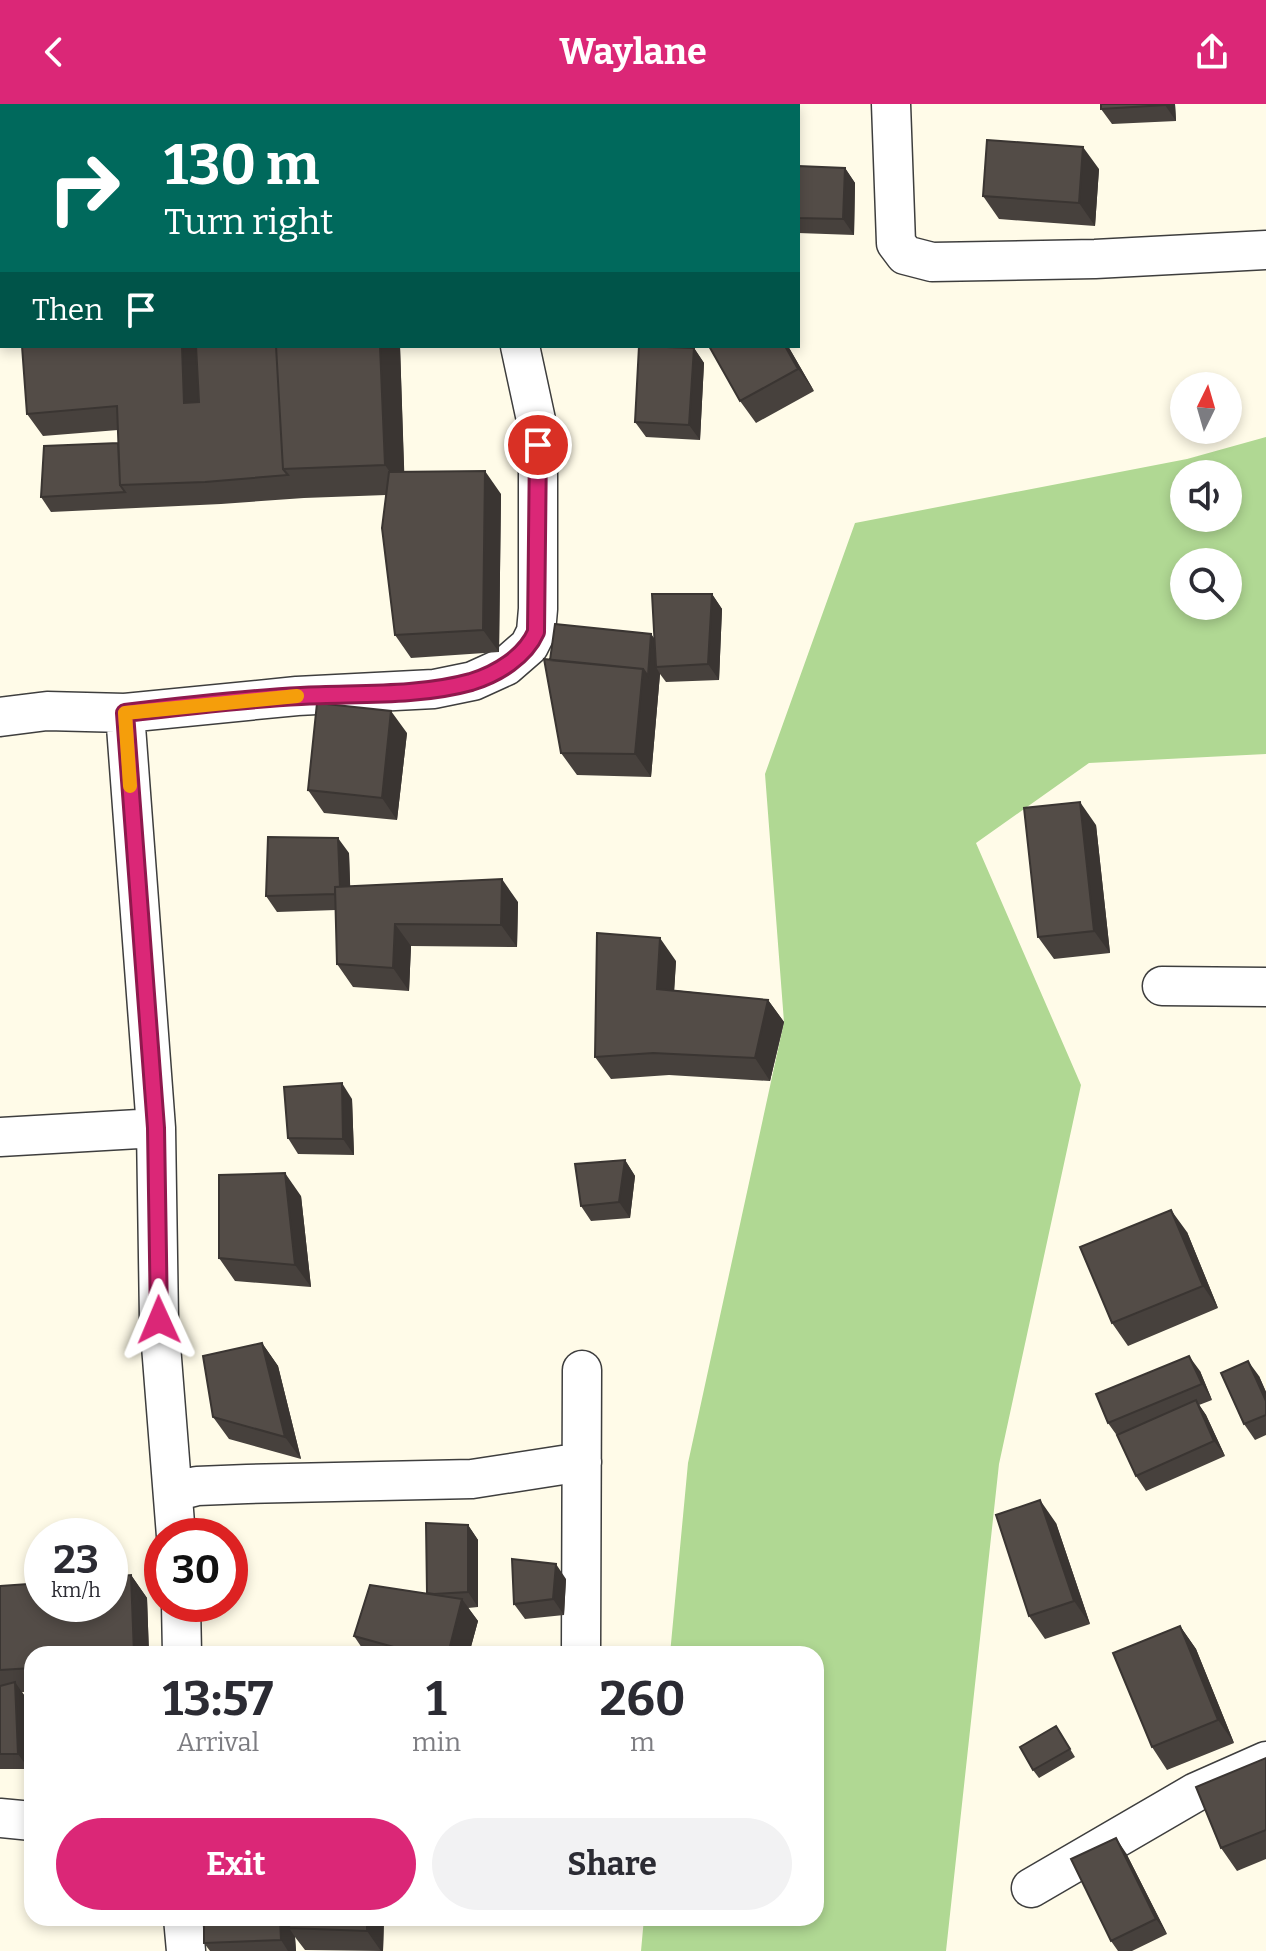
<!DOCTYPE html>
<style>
:root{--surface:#fff;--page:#f2f2f3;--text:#2b2b33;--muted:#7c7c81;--accent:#db2777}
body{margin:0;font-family:Bitter,serif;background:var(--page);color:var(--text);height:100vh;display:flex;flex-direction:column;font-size:30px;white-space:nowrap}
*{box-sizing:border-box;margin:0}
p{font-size:26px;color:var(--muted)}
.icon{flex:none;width:44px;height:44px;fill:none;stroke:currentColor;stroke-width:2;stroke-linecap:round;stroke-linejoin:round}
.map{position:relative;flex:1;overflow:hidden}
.side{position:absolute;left:24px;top:1542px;width:800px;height:280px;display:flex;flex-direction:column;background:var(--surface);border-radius:24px;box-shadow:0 4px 12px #0003}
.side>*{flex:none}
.guide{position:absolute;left:0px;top:0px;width:800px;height:244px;box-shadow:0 4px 12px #0003;background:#00695c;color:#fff;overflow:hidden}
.needle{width:52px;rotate:5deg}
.buttons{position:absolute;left:1170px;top:268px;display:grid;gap:16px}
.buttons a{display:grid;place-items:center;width:72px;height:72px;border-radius:50%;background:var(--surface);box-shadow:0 4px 12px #0003;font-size:40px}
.speed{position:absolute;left:24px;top:1414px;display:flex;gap:16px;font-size:40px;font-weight:700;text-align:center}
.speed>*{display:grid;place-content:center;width:104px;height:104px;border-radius:50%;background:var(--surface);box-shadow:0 4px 12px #0003;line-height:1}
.speed small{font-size:20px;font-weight:400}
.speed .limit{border:12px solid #d22;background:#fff;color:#111}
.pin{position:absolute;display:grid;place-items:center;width:68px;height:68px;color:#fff;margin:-34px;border:4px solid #fff;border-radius:50%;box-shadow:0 2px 8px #0007}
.me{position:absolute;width:88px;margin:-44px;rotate:359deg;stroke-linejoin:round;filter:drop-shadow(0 0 6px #0008)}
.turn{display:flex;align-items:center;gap:28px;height:168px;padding:0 32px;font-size:36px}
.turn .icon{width:104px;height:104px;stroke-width:2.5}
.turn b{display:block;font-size:56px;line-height:68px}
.then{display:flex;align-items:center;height:76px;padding:0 32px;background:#0003;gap:16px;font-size:30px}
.eta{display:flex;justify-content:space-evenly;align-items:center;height:136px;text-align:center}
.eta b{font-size:48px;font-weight:700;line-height:56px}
.button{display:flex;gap:16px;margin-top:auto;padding:16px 32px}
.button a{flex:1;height:92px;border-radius:48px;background:var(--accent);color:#fff;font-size:32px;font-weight:700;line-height:92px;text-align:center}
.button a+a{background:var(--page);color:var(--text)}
header{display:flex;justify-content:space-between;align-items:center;height:104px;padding:0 32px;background:var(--accent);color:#fff;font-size:36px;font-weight:700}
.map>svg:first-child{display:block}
.forest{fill:#b0d893;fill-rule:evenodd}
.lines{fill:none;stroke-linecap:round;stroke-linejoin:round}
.minor-casing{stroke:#3e3e3e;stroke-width:41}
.minor{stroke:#fff;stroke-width:38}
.wall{fill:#47413d}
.shaded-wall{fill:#3a3532}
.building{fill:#534c47;stroke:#3a3532;stroke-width:2}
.route-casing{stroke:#8e194d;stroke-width:20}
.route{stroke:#db2777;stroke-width:14}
.slow{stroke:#f59e0b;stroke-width:14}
</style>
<header><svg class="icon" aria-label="back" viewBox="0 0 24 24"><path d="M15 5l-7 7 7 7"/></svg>Waylane<svg class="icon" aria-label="share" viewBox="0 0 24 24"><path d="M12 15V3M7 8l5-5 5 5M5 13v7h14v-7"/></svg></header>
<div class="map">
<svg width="1266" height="1847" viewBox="0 0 1266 1847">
<rect width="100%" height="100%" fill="#fffbe8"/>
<!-- forest -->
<path class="forest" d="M1266 333V650L1089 659 976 739 1081 981 999 1360 946 1847H641L644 1814H816V1550H670L688 1359 784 918 765 670 855 419 1187 355ZM1184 370H1228V414H1184ZM1184 458H1228V502H1184Z"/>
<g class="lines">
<!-- minor casing -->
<g class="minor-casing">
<path id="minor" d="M891 0 896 139 905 151 932 158 1095 155 1266 146
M502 2V0
M0 211H2
M125 609 156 1024 159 1216 176 1432
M0 613 47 607 125 609 297 592 434 585 473 577 506 562 529 542 536 528 538 505V341L536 316 520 242
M1162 882 1266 883
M0 1033 156 1024
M173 1388 197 1382 247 1380 472 1375 582 1358
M181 1500 182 1550
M581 1550 582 1266
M0 1714 32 1717
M1031 1784 1196 1688 1266 1657
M183 1814 186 1847"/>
</g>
<!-- minor -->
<use href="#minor" class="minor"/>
</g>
<!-- wall -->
<path class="wall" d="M1175 0 1176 17 1112 20 1101 5Z
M798 62 845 64 855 79 854 131 798 129Z
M1099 65 1095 122 999 115 983 92Z
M22 242H400L404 368 501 390 499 548 411 554 395 531 386 391 304 394 221 400 51 408 41 393 118 339V326L43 332 27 310Z
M639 242H708V244H694L704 259 700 336 646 333 635 318Z
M788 242 814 287 756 319 740 297Z
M712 490 722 505 719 576 666 578 660 570 651 673 577 671 561 649 550 556 651 530 654 534Z
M407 629 397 716 324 709 308 686Z
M1096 721 1110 849 1054 855 1038 833Z
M349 749 350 782 518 798 517 843 411 842 409 887 353 883 337 860 336 806 277 808 266 792Z
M676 857 674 886 768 896 784 918 770 977 669 971 611 975 595 953Z
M352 995 354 1051 298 1050 288 1034Z
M625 1056 635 1072 630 1114 591 1117 581 1102Z
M301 1092 311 1183 235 1177 219 1154Z
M1187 1128 1218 1204 1128 1242 1112 1219Z
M262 1239 278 1262 301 1355 229 1335 213 1313Z
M1200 1267 1212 1296 1199 1301 1206 1311 1225 1352 1146 1387 1136 1372 1118 1333 1108 1319Z
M1259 1272 1266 1288V1331L1255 1336 1244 1320Z
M1056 1419 1090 1520 1045 1535 1029 1512Z
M468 1421 478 1436V1503L468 1504 478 1517 469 1550H366L354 1532 427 1489Z
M131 1471 147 1494 149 1550H32V1588H22L26 1594 29 1665H0V1482Z
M566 1475 564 1511 525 1515 514 1500Z
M1180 1522 1196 1545 1234 1639 1167 1666 1152 1643Z
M1061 1630 1075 1653 1039 1674 1033 1666Z
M1266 1654V1755L1237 1767 1221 1744Z
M1126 1749 1167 1830 1132 1847H1118L1111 1837Z
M204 1814H384L383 1847 305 1846 295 1833 296 1847H210L204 1839Z"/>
<!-- shaded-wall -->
<path class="shaded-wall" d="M688 0H699V2H688Z
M1165 0H1175L1176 17 1165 1Z
M1083 43 1099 65 1095 122 1079 99Z
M845 64 855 79 854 131 843 115Z
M182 242H197L200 321 184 299Z
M380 242H400L405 390 385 361Z
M785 242H788L814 287 798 265Z
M694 244 704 259 700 336 689 321Z
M485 367 501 390 499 548 483 526Z
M712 490 722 505 719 576 708 560Z
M651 530 662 546 656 563 660 570 651 673 635 650 643 565Z
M391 607 407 629 397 716 382 694Z
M1080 698 1096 721 1110 849 1094 827Z
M338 734 349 749 351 805 340 790Z
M502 775 518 798 517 843 501 821Z
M395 820 411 842 409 887 393 864Z
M660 834 676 857 673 907 657 885Z
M768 896 784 918 770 977 755 954Z
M342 979 352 995 354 1051 343 1035Z
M625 1056 635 1072 630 1114 619 1098Z
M285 1069 301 1092 311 1183 295 1161Z
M1171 1106 1187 1128 1218 1204 1203 1182Z
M262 1239 278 1262 301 1355 285 1333Z
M1189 1252 1200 1267 1212 1296 1202 1280Z
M1248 1257 1259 1272 1266 1288V1297Z
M1196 1296 1206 1311 1225 1352 1214 1337Z
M1040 1396 1056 1419 1090 1520 1074 1497Z
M468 1421 478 1436V1503L468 1488Z
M556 1460 566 1475 564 1511 553 1495Z
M131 1471 147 1494 149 1550H134Z
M462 1495 478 1517 469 1550H448Z
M1180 1522 1196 1545 1234 1639 1218 1616Z
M15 1578 26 1594 29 1665 18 1650Z
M1116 1734 1126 1749 1167 1830 1156 1815Z
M280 1814H295L289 1824 295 1833 296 1847H288L281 1836Z
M367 1814H384L383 1847H381L367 1827Z"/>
<!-- building -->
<path class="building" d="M374 0H452V2H374Z
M634 0H688V2H634Z
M1101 0H1165V1L1101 5Z
M987 36 1083 43 1079 99 983 92Z
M798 62 845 64 843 115 798 114Z
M22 242H182L184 299 199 298 196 242H276L283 365 288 371 205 378 120 381 117 302 27 310Z
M276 242H380L385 361 283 365Z
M639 242 694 244 689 321 635 318Z
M709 242H785L798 265 740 297Z
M118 339 120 381 125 388 41 393 44 342Z
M485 367 483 526 395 531 382 424 389 368Z
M652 490H712L708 560 656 563Z
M555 520 651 530 648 572 643 565 550 556Z
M544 555 643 565 635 650 561 649Z
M317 599 391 607 382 694 308 686Z
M1080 698 1094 827 1038 833 1024 704Z
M268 733 338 734 340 783H335V790L266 792Z
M502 775 501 821 395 820 393 864 337 860 335 783Z
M597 829 660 834 657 885 768 896 755 954 653 949 595 953Z
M342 979 343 1035 288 1034 284 983Z
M625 1056 619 1098 581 1102 575 1060Z
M285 1069 295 1161 219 1154V1071Z
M1171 1106 1203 1182 1112 1219 1080 1143Z
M262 1239 285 1333 213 1313 203 1252Z
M1189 1252 1202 1280 1108 1319 1096 1290Z
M1248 1257 1266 1297V1311L1244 1320 1221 1269Z
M1196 1296 1214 1337 1136 1372 1117 1331Z
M1040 1396 1074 1497 1029 1512 996 1411Z
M426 1419 468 1421V1488L434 1490 427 1489Z
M512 1455 556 1460 553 1495 514 1500Z
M131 1471 134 1550H32V1564L0 1566V1482L42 1479V1500H110V1473Z
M370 1481 462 1495 448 1550H419L354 1532Z
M1180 1522 1218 1616 1152 1643 1113 1549Z
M15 1578 18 1650H0V1582Z
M1056 1622 1070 1645 1033 1666 1020 1643Z
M1266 1654V1726L1221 1744 1196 1683Z
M1116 1734 1156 1815 1111 1837 1071 1755Z
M204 1814H280L281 1836 204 1839Z
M290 1814H367V1827L289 1824Z"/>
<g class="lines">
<!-- route casing -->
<g class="route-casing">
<path id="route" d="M159 1216 156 1024 125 609C183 602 242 595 301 592 356 589 417 593 471 578 497 570 525 553 536 528L538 341"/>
</g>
<!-- route -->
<use href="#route" class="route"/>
<!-- slow -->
<path class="slow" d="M130 682 125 609 297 592"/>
</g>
</svg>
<div class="buttons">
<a><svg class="needle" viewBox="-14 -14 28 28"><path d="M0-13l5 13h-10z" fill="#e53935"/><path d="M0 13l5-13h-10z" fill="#7c7c81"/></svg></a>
<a><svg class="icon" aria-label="sound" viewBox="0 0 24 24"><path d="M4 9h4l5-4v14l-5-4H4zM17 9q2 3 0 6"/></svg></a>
<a><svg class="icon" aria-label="search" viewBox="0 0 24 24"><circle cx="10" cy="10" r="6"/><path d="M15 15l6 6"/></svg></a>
</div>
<div class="speed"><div>23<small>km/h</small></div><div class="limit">30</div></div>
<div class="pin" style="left:538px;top:341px;background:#d93025"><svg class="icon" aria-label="arrive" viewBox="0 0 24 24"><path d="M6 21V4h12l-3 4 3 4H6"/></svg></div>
<svg class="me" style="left:159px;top:1216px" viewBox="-20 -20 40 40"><path d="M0-17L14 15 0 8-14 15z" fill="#db2777" stroke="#fff" stroke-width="4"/></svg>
<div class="guide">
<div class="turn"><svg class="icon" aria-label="right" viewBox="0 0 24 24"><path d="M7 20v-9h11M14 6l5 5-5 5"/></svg><div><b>130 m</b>Turn right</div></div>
<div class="then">Then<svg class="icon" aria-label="arrive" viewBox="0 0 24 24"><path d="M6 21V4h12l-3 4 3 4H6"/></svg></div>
</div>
<section class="side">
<div class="eta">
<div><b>13:57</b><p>Arrival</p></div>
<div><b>1</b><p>min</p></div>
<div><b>260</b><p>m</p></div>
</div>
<div class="button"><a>Exit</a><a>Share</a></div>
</section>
</div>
